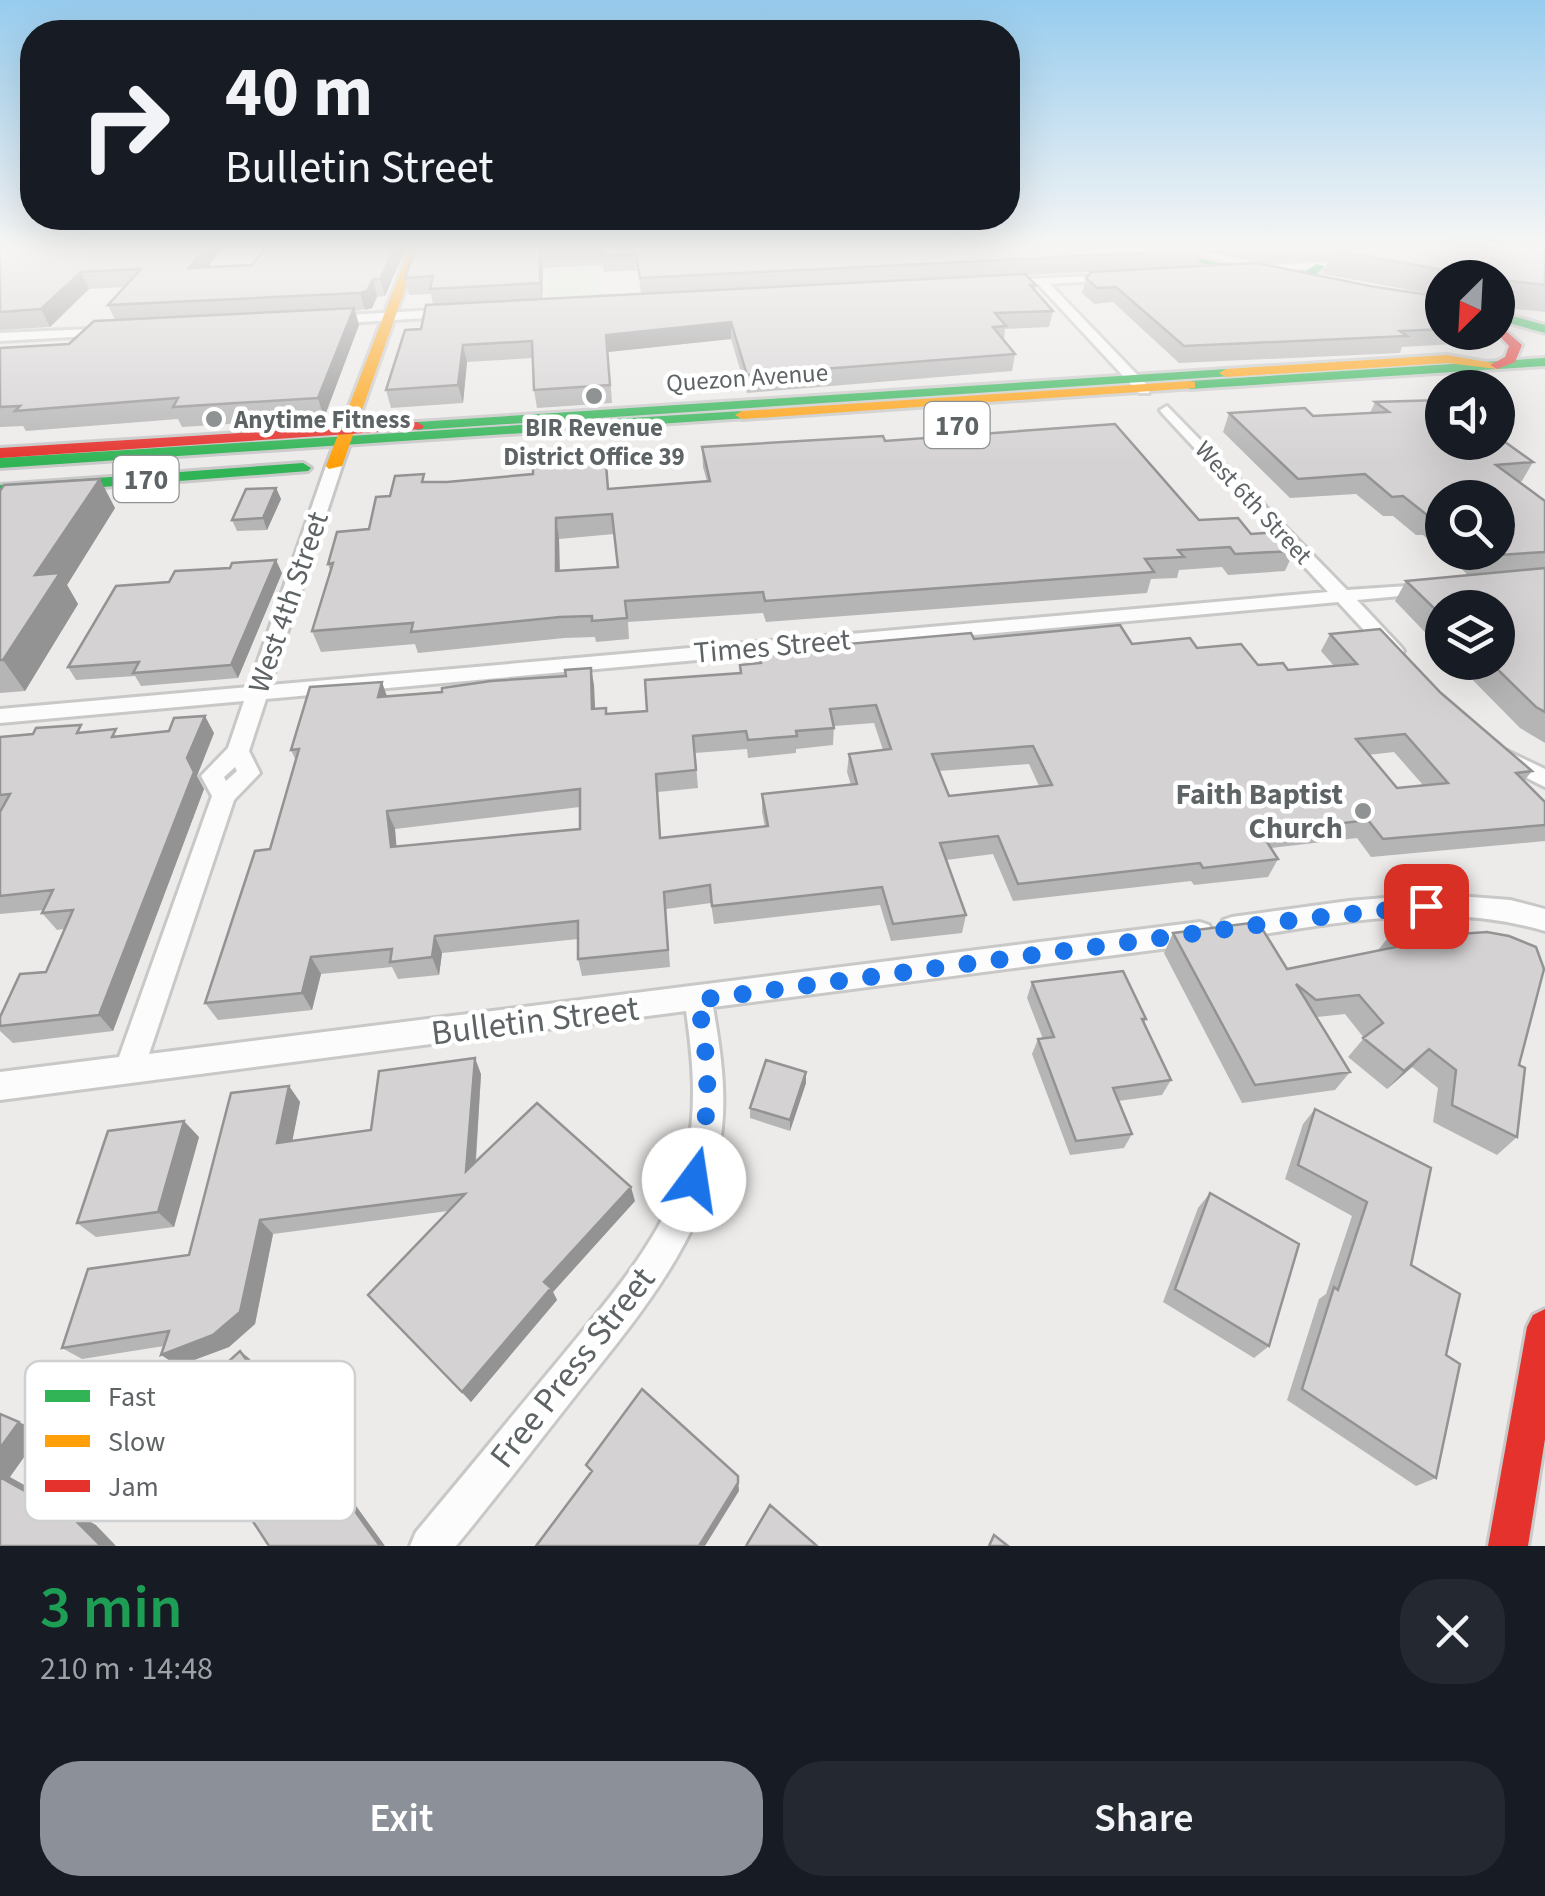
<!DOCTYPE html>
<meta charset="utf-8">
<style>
:root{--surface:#171b24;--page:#242831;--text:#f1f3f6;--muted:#9ea1a6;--accent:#8c9099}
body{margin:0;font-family:"Source Sans 3",sans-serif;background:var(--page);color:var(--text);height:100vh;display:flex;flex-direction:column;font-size:38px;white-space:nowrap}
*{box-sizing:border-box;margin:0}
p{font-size:32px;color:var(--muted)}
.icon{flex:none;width:55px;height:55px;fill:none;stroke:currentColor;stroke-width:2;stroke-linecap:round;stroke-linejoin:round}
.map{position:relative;height:1546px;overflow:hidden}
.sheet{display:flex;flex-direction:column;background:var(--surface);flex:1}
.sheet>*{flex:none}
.banner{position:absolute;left:20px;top:20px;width:1000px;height:210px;border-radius:40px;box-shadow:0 10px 40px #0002;background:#171b24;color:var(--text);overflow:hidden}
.needle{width:65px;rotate:204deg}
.buttons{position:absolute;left:1425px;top:260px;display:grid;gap:20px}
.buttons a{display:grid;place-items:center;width:90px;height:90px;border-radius:50%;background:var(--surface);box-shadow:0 10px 40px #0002;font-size:50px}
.pin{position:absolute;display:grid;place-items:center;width:85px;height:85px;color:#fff;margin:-42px;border-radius:20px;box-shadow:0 5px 15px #0006}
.me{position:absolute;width:110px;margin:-55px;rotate:14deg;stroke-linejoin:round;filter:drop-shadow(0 0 8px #0008)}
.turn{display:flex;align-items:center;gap:35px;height:210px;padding:0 40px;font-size:45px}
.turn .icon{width:130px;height:130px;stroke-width:2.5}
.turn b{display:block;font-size:70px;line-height:85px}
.round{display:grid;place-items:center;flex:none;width:105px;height:105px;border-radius:40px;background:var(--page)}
.overview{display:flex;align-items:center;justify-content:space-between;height:170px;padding:0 40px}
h1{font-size:60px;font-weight:600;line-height:75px;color:#1e9e55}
.cta{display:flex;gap:20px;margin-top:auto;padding:20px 40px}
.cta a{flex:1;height:115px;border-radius:40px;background:var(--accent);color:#fff;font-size:40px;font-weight:600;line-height:115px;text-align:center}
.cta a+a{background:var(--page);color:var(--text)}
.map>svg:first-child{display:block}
.green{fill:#dde8d5}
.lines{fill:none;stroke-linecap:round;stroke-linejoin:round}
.street-casing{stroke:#c8c8c7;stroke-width:6}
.fast-casing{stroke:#c9c9c9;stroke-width:6}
.slow-casing{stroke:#c9c9c9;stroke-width:6}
.jam-casing{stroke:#c9c9c9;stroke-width:6}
.street{fill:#fcfcfc;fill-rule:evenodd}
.fast{fill:#30b455;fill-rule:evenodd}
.slow{fill:#ff9f0a;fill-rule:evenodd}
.jam{fill:#e5322d;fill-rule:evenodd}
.wall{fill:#b6b5b5;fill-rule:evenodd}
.shaded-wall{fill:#949393}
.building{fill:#d4d2d2;stroke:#949393;stroke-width:2.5;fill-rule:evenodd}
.route{stroke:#1a73e8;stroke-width:18;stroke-dasharray:0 32.4}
.poi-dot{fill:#909394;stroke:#fff;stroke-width:4}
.labels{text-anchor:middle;stroke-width:9;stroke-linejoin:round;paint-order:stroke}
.far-street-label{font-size:25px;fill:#5e6466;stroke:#fff}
.far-poi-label{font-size:25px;font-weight:bold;fill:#5e6466;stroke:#fff;text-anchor:start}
.shield{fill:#fff;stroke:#8e9294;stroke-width:2.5}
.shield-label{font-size:28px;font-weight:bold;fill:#5e6466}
.street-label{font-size:30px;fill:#5e6466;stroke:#fff}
.poi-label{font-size:30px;font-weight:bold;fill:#5e6466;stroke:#fff;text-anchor:end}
.near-street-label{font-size:35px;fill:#5e6466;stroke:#fff}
.key{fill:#fff;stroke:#cfd0d1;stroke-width:2.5}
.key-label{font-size:28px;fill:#5e6466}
</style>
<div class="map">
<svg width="1545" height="1546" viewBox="0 0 1545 1546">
<rect width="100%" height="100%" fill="#edebe9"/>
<!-- green -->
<path class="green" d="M599 267V295L548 298 550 269Z"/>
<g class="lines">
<!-- street casing -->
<g class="street-casing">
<path id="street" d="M1337 262 1341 267 1254 272 1249 269 1254 266Z
M1116 275 1112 280 1050 284 1149 387V393H1139L1038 284 1004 286 998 283 1004 280Z
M453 309 457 310V316L330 324 324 320 330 316Z
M113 328V334L109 335 0 341V333Z
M1167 406 1347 590 1438 584V592L1432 593 1357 600 1401 647 1404 651 1401 655H1387L1338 602 266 699 249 751 260 773 234 800 149 1054 1200 922 1209 925 1213 933 1209 941 1200 944 713 1007C722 1058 729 1107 717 1158 697 1248 635 1321 579 1391 538 1443 498 1495 456 1546H410L416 1532C462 1477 507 1422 553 1367 604 1304 668 1236 687 1155 697 1106 693 1060 686 1011L0 1100V1072L119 1057 212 796 201 776 228 748 244 701 0 723V709L249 687 326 466 334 461 342 466 270 685 1328 592 1162 413 1160 410ZM235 767 237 771 226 781 224 777Z
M1503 749 1545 769V787L1495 762 1492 757 1495 752Z
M1432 894 1510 900 1545 909V931C1442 900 1336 923 1232 939L1223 936 1219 928 1223 920 1232 917 1349 901Z"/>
</g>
<!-- fast casing -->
<g class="fast-casing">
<path id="fast" d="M1126 247H1148L1270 274 1264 277Z
M1316 264 1325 266 1315 275 1323 284 1317 287 1302 274Z
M1498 312 1545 325V333L1498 320Z
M1545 358V366L1190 389 1183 385 1190 381Z
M1226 369 1233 373 1231 376 417 430 410 426 417 422Z
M742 411 747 412V418L0 468V458Z
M303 463 311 468 308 471 0 495V485Z"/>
</g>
<!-- slow casing -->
<g class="slow-casing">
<path id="slow" d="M410 247H420L342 466 329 469 326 466Z
M1447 355 1504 365 1497 369 1447 363 1226 377 1219 373 1226 369Z
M1190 381 1195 382V388L742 419 735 415 742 411Z"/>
</g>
<!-- jam casing -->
<g class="jam-casing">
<path id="jam" d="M1498 324 1522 345 1515 362 1497 369 1490 365 1505 357 1509 346 1496 332Z
M417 422 424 426 422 429 0 458V448Z
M1545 1309V1439L1528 1546H1488L1527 1327 1533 1315Z"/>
</g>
<!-- street -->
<use href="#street" class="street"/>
<!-- fast -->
<use href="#fast" class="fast"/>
<!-- slow -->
<use href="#slow" class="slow"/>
<!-- jam -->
<use href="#jam" class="jam"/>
</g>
<!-- wall -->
<path class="wall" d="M0 247 209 267 252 265 406 247 385 296 377 297 372 308 355 311 359 325 324 418 182 427 178 419 26 431 23 426 0 427V348L69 344 115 320 108 305 125 287 89 289 50 327 0 330Z
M416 247H1545V312L1498 307V278H1442V296L1323 274 1328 260 1264 263 1201 251 1197 266 1370 286 1442 297V332H1476L1473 339 1455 344 1402 347 1400 353 1179 363 1113 302 1094 304 1082 293 1086 278 1090 272 1027 275 1036 285 1035 291 1053 311 1049 327 1005 329 1004 340 1015 354 1012 371 747 393 731 339 608 352 612 403 537 408 534 390 533 358 467 362 463 403 391 408 386 390 433 305 431 294 409 295 405 278ZM603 265 604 272 638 270 641 294 542 299 543 268Z
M1375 402 1533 462 1522 481 1518 482 1545 501V743L1520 728 1455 662H1498L1442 608V650L1395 601 1406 581 1468 575 1443 552H1498L1442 498V552L1423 535H1416L1393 516H1383L1356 494 1290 498 1223 432 1229 413 1313 416 1370 413Z
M885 441 1251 534 1294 551 1285 571 1228 575 1222 567 1179 570 1177 578 1151 579 1147 593 766 622 763 613 628 622 629 639 596 642 595 637 564 638 418 653 415 644 321 652 312 631 330 570 328 564 369 529 390 496 426 482 609 489 707 481 703 467 702 447ZM614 534 618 567 560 571 559 539Z
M276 488 281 499 267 530 237 531 232 520Z
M0 491 115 508 67 585 78 604 25 691 0 693Z
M282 573 238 678 141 686 135 676 76 680 68 667Z
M1330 634 1441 693 1532 771 1524 781 1545 802V841L1371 857 1357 838 1271 848 1278 859 1268 877 1194 885 1191 881 1013 901 993 854 946 860 966 915 962 933 891 941 880 905 714 924 711 903 666 909 670 967 582 976 578 959V939L442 953 439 975 398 979 392 967 321 974 312 1010 218 1020 205 1003 270 849 296 761 291 750 387 697 442 692 566 676 591 668 595 709 607 714 647 711 740 673V665L760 664V656L813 652V647L974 639 1132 644 1197 648 1258 665 1288 670 1334 666 1321 651ZM874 723 883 750 849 754 847 772 851 785 762 794V812L765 827 661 838 658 792 698 788 695 753 747 749 748 758 796 753V749L833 745 834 726ZM1394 752 1423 785 1397 788 1368 755ZM1029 764 1039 786 949 796 939 771ZM580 807V829L396 846 395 829Z
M85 732 120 736 214 733 197 776 204 789 113 1031 13 1043 0 1031V1017L46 972 64 929 57 930 42 913 44 910 0 914V737Z
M1402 921 1519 1065 1517 1137 1497 1155 1433 1122 1438 1088 1412 1067 1387 1089 1348 1057 1364 1038 1345 1014 1317 1017 1350 1072 1335 1090 1242 1103 1164 953 1173 933 1287 969 1378 950Z
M1032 982 1146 1019 1144 1023 1171 1080 1162 1095 1118 1101 1132 1134 1124 1148 1070 1155 1032 1054 1038 1039H1043L1027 998Z
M481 1074 476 1162 635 1201 553 1292 557 1300 471 1402 379 1307 448 1211 273 1234 255 1324 229 1347 178 1366 164 1346 82 1359 62 1348 189 1255 289 1086 300 1102 292 1141 371 1130Z
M806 1083 790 1131 750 1118V1108Z
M1315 1109 1411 1265 1446 1355 1436 1478 1416 1486 1287 1400 1319 1299 1326 1294 1352 1216 1285 1179 1303 1124Z
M199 1137 174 1227 96 1237 77 1223Z
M1210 1193 1269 1346 1254 1358 1163 1302 1198 1208Z"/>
<!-- shaded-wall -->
<path class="shaded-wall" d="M205 247H223L195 285 189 268Z
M395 247H406L385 296 380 279Z
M540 252 543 268 542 301 540 283Z
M81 272 89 289 50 327 41 309Z
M373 279 377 297 372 308 365 310 360 293Z
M354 308 359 325 324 418 318 398Z
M731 322V339L608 352 612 403 606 335Z
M1461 332H1476L1473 339 1455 344Z
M463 345 467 362 463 403 458 385Z
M100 479 115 508 67 585 78 604 25 691 3 660 35 575Z
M276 488 281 499 267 530 263 518Z
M556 518 559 539 560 592 556 571Z
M276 560 282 573 238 678 231 665Z
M591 668 594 685 596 727 592 709Z
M382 682 388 699 378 697Z
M205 716 214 733 197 776 204 789 113 1031 99 1015 187 758Z
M387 811 395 829 398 864 391 847Z
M435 936 442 953 439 975 432 957Z
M311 957 321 974 312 1010 302 993Z
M1429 1049 1412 1067 1387 1089 1404 1071Z
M475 1058 481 1074 474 1185 466 1171Z
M806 1072V1083L790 1131V1120Z
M289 1086 300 1102 289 1158 277 1143Z
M184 1121 199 1137 174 1227 158 1212Z
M631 1187 635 1201 553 1292 557 1300 471 1402 462 1392 544 1282Z
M260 1220 273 1234 255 1324 229 1347 178 1366 161 1355Z
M240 1351 250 1359 385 1546H380Z
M0 1414 42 1432 10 1477 96 1525 116 1546H101L0 1477Z
M738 1476 739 1491 705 1546H699Z"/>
<!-- building -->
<path class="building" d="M0 247H205L189 268 252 265 266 247H395L380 279H373L367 291 360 293 108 305 141 269 81 272 41 309 0 312Z
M416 247H1189L1202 250 640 278 636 254 602 255 601 248 540 252V283L430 289 433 276 405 278Z
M1376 247H1545V285L1510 281 1498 279V278H1488L1332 250Z
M1256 263 1370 286 1442 297V329L1400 331 1407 336 1184 346 1116 287 1097 288 1086 278 1091 272Z
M1025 274 1036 285H1030L1053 311 995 313 1006 326 993 327 1015 354 747 375 731 322 606 335 610 385 534 390 532 341 463 345 458 385 386 390 405 330 421 329 426 305Z
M354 308 318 398 173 407 178 398 15 411 20 406 0 407V348L69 344 94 321Z
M1442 400V442H1498V437L1533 462 1496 465 1545 501V552L1482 556 1477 552H1498V498H1442V522L1434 515H1427L1403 496 1392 497 1365 474 1298 479 1229 413 1305 408 1313 416 1389 412 1375 402Z
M1115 424 1199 520 1238 518 1251 534 1277 532 1294 551 1235 554 1230 547 1178 550 1184 557 1145 559 1154 572 765 601 763 592 625 601 627 618 592 621V616L560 617 411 632 413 623 312 631 333 563 328 564 337 532 369 529 376 497 390 496 395 476 424 474 422 482H447L533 474V467L559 464V455L605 452 608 489 710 481 702 447 883 436 885 441ZM612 514 618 567 556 571V518Z
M100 479 35 575 60 573 3 660H0V491L4 485Z
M276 488 263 518 232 520 246 489Z
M276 560 231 665 133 673 139 662 68 667 116 586 169 582 175 571 230 568 232 563Z
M1545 568V712L1536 707 1490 662H1498V608H1442V616L1406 581Z
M1120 625 1132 644 1190 638 1197 648 1241 644 1258 665 1283 663 1288 670 1357 664 1330 634 1380 629 1441 693 1532 771 1516 773 1545 802V825L1383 839 1368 820 1261 833 1278 859 1203 868 1200 863 1018 884 998 836 940 843 966 915 893 924 882 887 712 906 710 885 664 892 668 950 578 959V921L435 936 432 957 390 962 392 949 311 957 302 993 205 1003 255 851 270 849 299 749 291 750 310 687 382 682 378 697 442 692V688L491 681 566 676 565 670 591 668 592 709 606 708V714L647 711 645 680 741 673 740 665 761 663 760 656 814 652 813 647 971 633 974 639ZM876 705 891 749 849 754 857 784 762 794 768 826 660 838 656 774 696 770 693 736 746 731 748 740 797 736 796 731 834 728 830 709ZM1405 734 1448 783 1397 788 1356 739ZM1033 746 1052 785 949 796 932 754ZM580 789V829L391 847 387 811Z
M205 716 187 758 194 772 99 1015 0 1026V1017L20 974 46 972 73 910 42 913 53 890 0 896V812L10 794 0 795V737L33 734 36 728 81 725 77 733 116 729 112 737 169 731 174 718Z
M1439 917 1459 934 1487 932 1509 936 1536 947 1544 969 1519 1065 1525 1068 1517 1137 1452 1105 1456 1070 1429 1049 1404 1071 1363 1038 1383 1023 1359 995 1316 1000 1296 984 1350 1072 1255 1085 1173 933 1258 922 1287 969 1396 947 1388 937 1411 935 1402 921Z
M1123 971 1146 1019H1142L1171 1080 1113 1088 1132 1134 1076 1141 1038 1039 1054 1037 1032 982Z
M475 1058 466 1171 537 1103 631 1187 544 1282 551 1288 462 1392 368 1295 465 1194 260 1220 240 1312 213 1335 161 1355 169 1331 62 1348 88 1269 189 1255 231 1093 289 1086 277 1143 371 1130 379 1071Z
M766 1060 806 1072 790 1120 750 1108Z
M1315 1109 1431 1168 1411 1265 1460 1294 1446 1355 1460 1364 1436 1478 1302 1389 1334 1287 1338 1290 1367 1202 1298 1165Z
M184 1121 158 1212 77 1223 108 1131Z
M1210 1193 1299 1244 1269 1346 1175 1289Z
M240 1351 380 1546H269L178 1407Z
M642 1389 738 1476V1483L699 1546H536L592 1471 586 1465Z
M0 1414 19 1422 0 1448Z
M0 1477 73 1518 101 1546H0Z
M770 1505 817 1546H746Z
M994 1535 1008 1546H989Z"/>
<!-- sky -->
<linearGradient id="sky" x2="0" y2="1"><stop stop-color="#97ccee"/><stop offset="0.53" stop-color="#f7f6f5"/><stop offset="1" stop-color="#f7f6f5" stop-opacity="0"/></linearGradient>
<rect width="1545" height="464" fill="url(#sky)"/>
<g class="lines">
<!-- route -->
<path class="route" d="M694 1180C712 1108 710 1072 698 1000L1302 919 1426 906"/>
</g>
<!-- markers -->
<g class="poi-dot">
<circle cx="594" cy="396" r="10"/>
<circle cx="214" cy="419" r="10"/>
<circle cx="1363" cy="811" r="10"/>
</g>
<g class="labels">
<!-- far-street labels -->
<g class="far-street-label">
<text transform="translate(747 377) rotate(-4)" y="9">Quezon Avenue</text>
<text transform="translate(1254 502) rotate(47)" y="9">West 6th Street</text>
</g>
<!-- far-poi labels -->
<g class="far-poi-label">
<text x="234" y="428">Anytime Fitness</text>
<text x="594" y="436" text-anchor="middle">BIR Revenue<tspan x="594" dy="29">District Office 39</tspan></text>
</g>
<!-- shield labels -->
<g class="shield">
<rect x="924.5" y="402" width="65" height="46" rx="8"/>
<rect x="113.5" y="456" width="65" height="46" rx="8"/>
</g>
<g class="shield-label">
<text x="957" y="435">170</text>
<text x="146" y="489">170</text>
</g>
<!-- street labels -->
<g class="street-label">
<text transform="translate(288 602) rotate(-71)" y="10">West 4th Street</text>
<text transform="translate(772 646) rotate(-5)" y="10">Times Street</text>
</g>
<!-- poi labels -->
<g class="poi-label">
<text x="1343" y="804">Faith Baptist<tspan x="1343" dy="34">Church</tspan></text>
</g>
<!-- near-street labels -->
<g class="near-street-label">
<text transform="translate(535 1020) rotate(-7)" y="12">Bulletin Street</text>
<text transform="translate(572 1367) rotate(-52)" y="12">Free Press Street</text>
</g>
</g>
<!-- legend -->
<rect x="25" y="1361" width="330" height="160" rx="15" class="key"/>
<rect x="45" y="1390" width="45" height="12" fill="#30b455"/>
<rect x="45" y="1435" width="45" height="12" fill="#ff9f0a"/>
<rect x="45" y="1480" width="45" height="12" fill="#e5322d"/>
<g class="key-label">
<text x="108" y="1406">Fast</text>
<text x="108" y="1451">Slow</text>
<text x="108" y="1496">Jam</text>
</g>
</svg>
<div class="buttons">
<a><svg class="needle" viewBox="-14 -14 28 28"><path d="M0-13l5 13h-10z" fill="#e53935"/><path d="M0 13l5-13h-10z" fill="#9ea1a6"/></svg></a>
<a><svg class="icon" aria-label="sound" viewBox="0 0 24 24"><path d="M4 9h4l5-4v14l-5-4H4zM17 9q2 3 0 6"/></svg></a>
<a><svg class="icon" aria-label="search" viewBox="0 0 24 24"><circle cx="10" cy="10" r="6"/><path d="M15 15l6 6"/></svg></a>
<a><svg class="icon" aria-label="layers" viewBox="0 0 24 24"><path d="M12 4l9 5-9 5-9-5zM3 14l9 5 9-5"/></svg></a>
</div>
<div class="pin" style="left:1426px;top:906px;background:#d93025"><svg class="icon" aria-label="arrive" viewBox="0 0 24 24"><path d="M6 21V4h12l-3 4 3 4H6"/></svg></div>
<svg class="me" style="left:694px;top:1180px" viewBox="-20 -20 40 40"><circle r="19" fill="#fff"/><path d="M0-13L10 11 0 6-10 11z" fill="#1a73e8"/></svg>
<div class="banner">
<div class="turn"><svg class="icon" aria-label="right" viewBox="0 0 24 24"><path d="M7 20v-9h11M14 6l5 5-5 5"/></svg><div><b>40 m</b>Bulletin Street</div></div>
</div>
</div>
<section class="sheet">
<div class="overview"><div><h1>3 min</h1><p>210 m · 14:48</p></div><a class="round"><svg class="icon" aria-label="close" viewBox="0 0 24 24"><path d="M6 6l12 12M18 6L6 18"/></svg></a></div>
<div class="cta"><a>Exit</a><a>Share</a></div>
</section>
